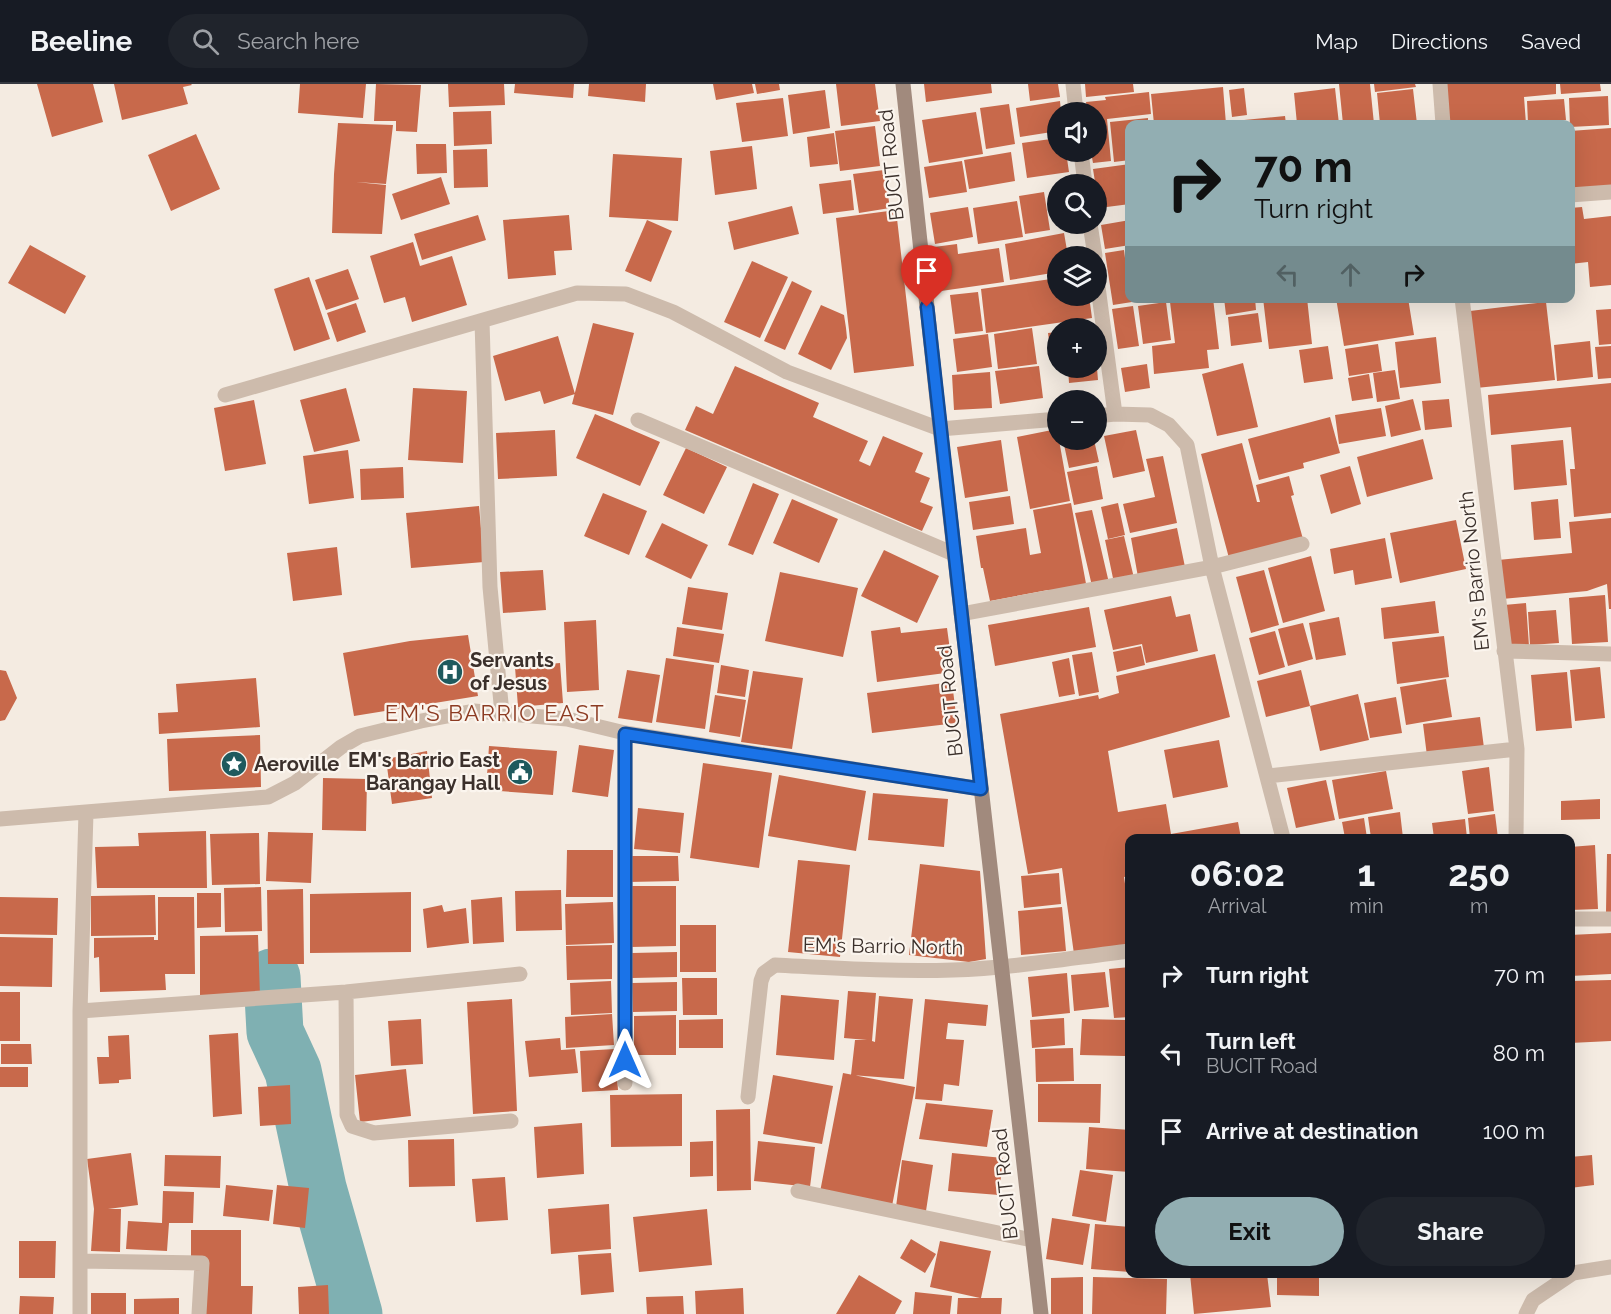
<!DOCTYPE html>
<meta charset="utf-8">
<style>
:root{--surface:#171b24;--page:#20242c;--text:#f1f3f6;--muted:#9ea1a6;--line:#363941;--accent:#92aeb2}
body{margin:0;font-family:Raleway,sans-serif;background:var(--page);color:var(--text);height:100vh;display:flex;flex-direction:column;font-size:22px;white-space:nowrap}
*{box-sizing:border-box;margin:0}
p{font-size:20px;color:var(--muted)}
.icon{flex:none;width:33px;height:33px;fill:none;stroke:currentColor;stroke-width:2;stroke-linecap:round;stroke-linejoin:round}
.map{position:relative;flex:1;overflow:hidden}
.side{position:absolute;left:1125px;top:750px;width:450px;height:444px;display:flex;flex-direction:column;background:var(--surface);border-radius:12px;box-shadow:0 6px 24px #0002}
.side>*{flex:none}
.top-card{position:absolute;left:1125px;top:36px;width:450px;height:183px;border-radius:12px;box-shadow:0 6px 24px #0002;background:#92aeb2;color:#111;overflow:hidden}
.controls{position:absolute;left:1047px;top:18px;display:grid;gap:12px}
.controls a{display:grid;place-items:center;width:60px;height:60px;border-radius:50%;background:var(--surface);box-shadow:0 6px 24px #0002;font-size:30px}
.pin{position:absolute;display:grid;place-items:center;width:51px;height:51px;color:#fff;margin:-62px -26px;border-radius:50% 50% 50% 0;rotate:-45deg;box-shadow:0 0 6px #0007}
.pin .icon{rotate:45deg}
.me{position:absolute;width:66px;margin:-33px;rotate:0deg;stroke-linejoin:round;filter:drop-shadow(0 0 4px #0008)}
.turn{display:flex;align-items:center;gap:21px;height:126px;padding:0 30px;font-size:27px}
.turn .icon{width:78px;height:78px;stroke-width:2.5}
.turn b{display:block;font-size:42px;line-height:51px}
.lanes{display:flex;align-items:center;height:57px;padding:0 30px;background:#0003;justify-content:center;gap:30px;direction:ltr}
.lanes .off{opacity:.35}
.eta{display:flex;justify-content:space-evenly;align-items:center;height:102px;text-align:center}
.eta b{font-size:36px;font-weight:700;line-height:42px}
.button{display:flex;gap:12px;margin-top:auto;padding:12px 30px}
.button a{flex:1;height:69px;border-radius:36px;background:var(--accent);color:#111;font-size:24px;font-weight:700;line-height:69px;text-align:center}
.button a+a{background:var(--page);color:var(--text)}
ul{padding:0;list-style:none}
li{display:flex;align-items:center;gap:18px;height:78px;padding:0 30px}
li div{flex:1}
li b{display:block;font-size:22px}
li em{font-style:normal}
header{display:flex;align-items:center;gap:36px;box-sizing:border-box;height:84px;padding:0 30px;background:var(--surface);border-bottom:2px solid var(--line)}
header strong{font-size:28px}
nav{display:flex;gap:33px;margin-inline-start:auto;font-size:21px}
.search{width:420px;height:54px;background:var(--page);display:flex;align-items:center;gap:15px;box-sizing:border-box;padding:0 21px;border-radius:33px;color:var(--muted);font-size:22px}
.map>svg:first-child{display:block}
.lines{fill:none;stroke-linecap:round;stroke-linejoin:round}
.river{stroke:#7fb0b2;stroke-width:57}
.building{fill:#c8694b}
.lane{stroke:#cdbbac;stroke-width:15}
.street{stroke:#cdbbac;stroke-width:15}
.secondary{stroke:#a18a7d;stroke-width:15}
.route-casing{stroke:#114b97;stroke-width:15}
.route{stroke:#1a73e8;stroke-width:10}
.labels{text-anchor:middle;stroke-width:4.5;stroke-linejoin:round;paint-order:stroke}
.street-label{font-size:20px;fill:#3b302b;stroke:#fbf5ee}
.poi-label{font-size:20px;font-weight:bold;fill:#3b302b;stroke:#fbf5ee;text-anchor:start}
.quarter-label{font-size:22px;letter-spacing:1.5px;fill:#8c3b22;stroke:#fbf5ee}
</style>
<header>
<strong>Beeline</strong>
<div class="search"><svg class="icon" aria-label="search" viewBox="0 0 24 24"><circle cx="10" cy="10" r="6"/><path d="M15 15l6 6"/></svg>Search here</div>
<nav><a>Map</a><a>Directions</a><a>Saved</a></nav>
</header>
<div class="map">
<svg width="1611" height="1230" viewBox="0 0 1611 1230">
<rect width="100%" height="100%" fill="#f4ebe1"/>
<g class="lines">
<!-- river -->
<path class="river" d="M272 893 275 948 293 987 318 1104 354 1230"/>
</g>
<!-- building -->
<path class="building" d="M37 0H93L103 38 52 53Z
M114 0H191L192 1 183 3 188 20 122 36Z
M300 0H366L363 34 298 29Z
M376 0 421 1 417 48 396 47V37H374Z
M448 0H504L505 21 449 23Z
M515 0H574L573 14 514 9Z
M589 0H646L645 18 588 12Z
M713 0H752L754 9 716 16Z
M755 0H779L780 6 757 10Z
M836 0H875L880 37 841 42Z
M924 0H991L992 9 926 18Z
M1028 0H1058L1060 13 1030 17Z
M1085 0H1133L1134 8 1086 13Z
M1339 0H1370L1374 40H1343Z
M1374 0H1415L1416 3 1375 8Z
M1443 0H1556V10L1524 13 1526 40H1491V38L1445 40Z
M1560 0H1600L1601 7 1561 10Z
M1223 3 1226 40H1154L1151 10Z
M1244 4 1247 31 1232 33 1229 6Z
M1335 4 1339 40H1297L1294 9Z
M1413 5 1417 40H1380L1377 9Z
M825 6 830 44 793 50 788 11Z
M1149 8 1151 30 1107 35 1111 77 1093 79 1091 68H1096V28H1088L1086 18 1106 16 1105 13Z
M1608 12 1609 41 1570 43 1569 14Z
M783 14 788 52 742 58 736 19Z
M1564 15 1566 36 1528 39 1527 17Z
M1060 17 1061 28H1058V47L1020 53 1016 24Z
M1009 20 1015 60 986 65 980 24Z
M491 27 492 60 454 62 453 28Z
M976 28 983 70 929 79 922 36Z
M1285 32 1286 40H1234V37Z
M1148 34V40H1130V76L1114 78 1110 38Z
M338 39 393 41 386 100 356 98 386 101 382 150 332 149 334 90Z
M875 42 880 82 840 87 835 47Z
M1611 44V106L1573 109 1570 47Z
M834 49 838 80 810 83 807 53Z
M196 50 220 105 171 127 148 71Z
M1058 54V68H1066L1069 88 1027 94 1022 59Z
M416 60H446L447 89 417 90Z
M752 62 757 105 715 111 710 67Z
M487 65 488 103 454 104 453 66Z
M1011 68 1015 97 969 105 964 76Z
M613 70 682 74 678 137 609 133Z
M962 77 967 108 929 114 924 83Z
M1130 80V120L1099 124 1093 85Z
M884 86 890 124 859 129 853 90Z
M441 93 450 120 401 136 392 110Z
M851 96 854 126 823 130 819 100Z
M1044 108 1050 146 1025 150 1019 112Z
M1017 117 1023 153 978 160 973 124Z
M792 122 799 150 734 166 728 138Z
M968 123 973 153 935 160 930 129Z
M1582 123 1584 135 1611 132V201L1590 203 1588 178 1570 180V124Z
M896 126 914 282 854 289 836 134Z
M478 131 486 156 422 176 414 150Z
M569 131 572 166 554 167 556 191 508 195 503 136Z
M647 136 672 147 651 198 625 187Z
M1130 136V161L1105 165 1101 141Z
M1064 149 1068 172H1058V188L1010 196 1005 160Z
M413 158 420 182 452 172 467 221 412 238 405 213 384 219 370 172Z
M957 160 958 170 999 164 1004 198 941 207 934 163Z
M30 161 86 192 65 230 8 199Z
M1124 166 1130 214H1131L1132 218 1113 221 1105 169Z
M752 177 788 193 760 254 724 238Z
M348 185 359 215 326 226 315 196Z
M309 193 330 255 294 267 274 205Z
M1058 194V212H1089L1092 234 986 249 981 205Z
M792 197 812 207 785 266 764 257Z
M978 208 983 247 955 250 950 211Z
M1205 214H1213L1219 265 1207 266 1209 284 1154 290 1152 262 1175 259 1170 218Z
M1224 214H1255L1256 226 1226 231Z
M1263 214H1307L1312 260 1269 265Z
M1336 214H1408L1414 251 1344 262Z
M1166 218 1171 256 1143 260 1138 222Z
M1546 218 1555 296 1476 304 1470 227Z
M356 219 366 248 337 258 327 229Z
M821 221 844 231 846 244 847 254 831 286 798 270Z
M1133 222 1139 262 1118 265 1112 225Z
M1611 225V260L1599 261 1596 226Z
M1258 229 1262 258 1231 262 1228 233Z
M593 239 634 249 613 331 572 320Z
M1032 244 1037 280 998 285 994 250Z
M1058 248V271L1051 272 1048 249Z
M988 250 992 283 957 288 953 255Z
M558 252 575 310 544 320 540 307 505 317 493 272Z
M1436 253 1441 299 1400 304 1395 258Z
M1590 257 1593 293 1557 297 1554 261Z
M1378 260 1382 287 1349 292 1345 265Z
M1328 262 1333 295 1304 299 1299 266Z
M1611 262V294L1598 295 1595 263Z
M1243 279 1258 343 1217 352 1202 290Z
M1147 280 1150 304 1125 308 1121 284Z
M735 282 819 319 813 333 868 357 859 377 870 382 883 352 923 369 915 388 930 394 920 418 933 423 922 447 685 346 696 322 713 330Z
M1039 282 1043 314 1000 320 995 287Z
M1068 284H1097L1098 296 1069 299Z
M1395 286 1400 315 1377 318 1373 289Z
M990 288 992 324 954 326 952 291Z
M1369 290 1373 314 1352 317 1348 294Z
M1611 299V429L1574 433 1570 385H1575L1571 343 1491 351 1488 311Z
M346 304 360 357 314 368 300 316Z
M413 304 467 307 463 379 408 376Z
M1413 315 1421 346 1391 353 1385 322Z
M1449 315 1452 343 1425 346 1422 317Z
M254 316 266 380 225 387 214 324Z
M1381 324 1386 352 1339 360 1335 331Z
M595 330 660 358 640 402 576 374Z
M1330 333 1340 369 1303 379 1304 384 1259 396 1248 355Z
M1057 345 1070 417 1030 425 1017 353Z
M555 346 557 392 498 395 496 349Z
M1136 346 1145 387 1113 394 1104 352Z
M1423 355 1433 395 1367 413 1357 373Z
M1001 356 1008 407 965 414 957 363Z
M1063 356H1094L1099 378 1069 384Z
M1563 356 1567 401 1514 406 1511 361Z
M1242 359 1257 418H1260L1256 401 1289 392 1294 411 1291 412 1303 455 1229 474 1201 370Z
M686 364 727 383 704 430 663 411Z
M348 366 354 414 309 420 303 372Z
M1163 372 1177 439 1130 449 1123 420 1155 413 1146 375Z
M1097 382 1103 415 1074 421 1067 388Z
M1350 382 1361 420 1331 430 1320 391Z
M403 383 404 414 361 416 360 385Z
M753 399 779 410 753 471 728 461Z
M603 409 647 427 629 471 584 452Z
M1010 412 1014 440 973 446 969 418Z
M792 415 838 435 819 479 773 459Z
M1558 415 1561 454 1534 456 1531 418Z
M1071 419 1087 505 1049 512 1048 506 990 517 983 484H981L976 452 1026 444 1030 471 1041 469 1033 426Z
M1118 419 1125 451 1108 455 1101 423Z
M479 422 484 478 411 484 406 429Z
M1092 426 1109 499 1092 502 1075 429Z
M1611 434V525H1609L1607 500 1587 507 1502 515 1498 476 1572 469 1569 438Z
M1456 436 1466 485 1400 499 1390 449Z
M662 439 708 461 691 495 645 473Z
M1177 444 1185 483 1138 493 1131 454Z
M1124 452 1134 494 1114 499 1105 456Z
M1385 454 1392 494 1355 501 1353 486 1334 490 1330 465Z
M337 463 342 511 293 517 287 469Z
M884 466 939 492 917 539 861 512Z
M1311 472 1325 527 1283 539 1268 484Z
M543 486 546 526 503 529 500 488Z
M1264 486 1279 541 1251 549 1236 493Z
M780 488 858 504 843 573 765 557Z
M688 503 728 509 722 546 682 540Z
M1605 511 1608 558 1572 560 1569 514Z
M1171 512 1176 533 1190 530 1198 567 1146 579 1142 560 1113 566 1104 526Z
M1435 517 1439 549 1384 555 1381 524Z
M1526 519 1529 562 1507 563 1504 521Z
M1089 523 1096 563 995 582 988 541Z
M1556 526 1559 559 1530 561 1528 528Z
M1339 533 1346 571 1316 576 1309 539Z
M596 536 599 606 567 608 564 538Z
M1303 539 1313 575 1288 582 1278 545Z
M677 543 724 550 719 579 673 572Z
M900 543 901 549 947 544 953 588 877 598 871 547Z
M1275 547 1285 583 1259 591 1249 554Z
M468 551 478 612 354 632 343 569 410 557Z
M1444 552 1449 593 1397 600 1392 558Z
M1141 562 1145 581 1117 588 1113 568Z
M1092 568 1099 608 1079 612 1072 571Z
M1215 570 1230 633 1108 667 1118 728 1166 720 1171 750 1238 738 1241 754H1130V792L1124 793 1130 834V862L1074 870 1062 784 1028 790 1000 630 1098 611 1099 615 1119 609 1116 592Z
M666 574 714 581 705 645 656 638Z
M1069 574 1075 610 1059 613 1052 578Z
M560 579 563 619 518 623 515 583Z
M721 581 749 586 745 613 717 609Z
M1600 583 1605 634 1575 637 1570 586Z
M0 586 6 587 17 614 5 636 0 637Z
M627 586 660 591 652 639 618 634Z
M1301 586 1310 622 1266 633 1257 597Z
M753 587 803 594 792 665 741 658Z
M1567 588 1572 644 1536 647 1531 591Z
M256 594 260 643 159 650 158 629 178 628 176 600Z
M1446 595 1452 633 1406 641 1400 603Z
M952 598 957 639 872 649 867 609Z
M1358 610 1369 656 1320 667 1310 622Z
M715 611 746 616 740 653 709 648Z
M1396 613 1402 649 1370 654 1364 619Z
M1480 633 1484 664 1427 672 1423 640Z
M260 651 261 703 169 707 167 655Z
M1219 656 1228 703 1173 714 1164 666Z
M579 661 614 666 608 713 572 708Z
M489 662 557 667 553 711 486 706Z
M427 667 432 714 392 720 386 675Z
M703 679 772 689 759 784 690 774Z
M1489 683 1494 727 1468 730 1462 687Z
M1386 687 1393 725 1339 735 1332 696Z
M779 691 866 707 856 767 768 752Z
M323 694 367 695 366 747 322 746Z
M1326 696 1335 736 1296 744 1287 704Z
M873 709 948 715 944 763 868 756Z
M1600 715V735L1561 736V717Z
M638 724 684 729 680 769 634 765Z
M1400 728 1403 754H1371L1368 733Z
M1495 730 1498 754H1470L1468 734Z
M1364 734 1367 754H1345L1342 738Z
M1465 735 1467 754H1434L1432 739Z
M206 747 207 804H97L95 763 139 762 138 749Z
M268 748 313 749 311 799 266 797Z
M259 749 260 800 212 801 210 750Z
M1595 761 1598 825 1570 826V763Z
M567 766H613V813H566Z
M1607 770H1611V828H1606Z
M628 772H678L679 797 628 798Z
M798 776 850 781 840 873 788 868Z
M920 780 980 787 986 875 969 878 909 871Z
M1059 789 1061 820 1024 824 1021 792Z
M631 802H676V862L631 863Z
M261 803 262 847 225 848 224 804Z
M303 805 304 880H268L267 806Z
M561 806 562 846 516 847 515 807Z
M411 808V868L310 869V810Z
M197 809H221V843L197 844Z
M155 811 156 851 91 852V812Z
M0 813 58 814 57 851 0 850Z
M158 813H194L195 890H165L166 906 100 908 99 873 94 874V854L154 853V856H158Z
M502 813 504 858 473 860 471 816Z
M613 818 614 859 566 861 565 820Z
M442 821 444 828 466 824 469 859 427 864 423 825Z
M1062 823 1066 867 1021 871 1018 827Z
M680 841H716V888H680Z
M1611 849V890L1570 892V851Z
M258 851 260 912 200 913V852Z
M0 853 53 854 52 903 0 902Z
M612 861V895L567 896 566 862Z
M677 868V893L632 894V869Z
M1130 883V933L1114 934 1109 885Z
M1105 888 1109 923 1074 927 1071 891Z
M1067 889 1070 929 1032 933 1028 893Z
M682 894H717V931H683Z
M1611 896V957L1570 959V897Z
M611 897 612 929 571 931 570 899Z
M677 898V927L633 928 632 899Z
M848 907 876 909 872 957 875 958 879 912 913 915 904 995 851 991 855 956H867L844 954Z
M0 908H20V957H0Z
M781 911 839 916 834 976 776 971Z
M512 915 517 1027 473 1030 467 918Z
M925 915 988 921 986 942 948 939 946 955 964 956 959 1002 944 1000 942 1017 915 1015Z
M612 930 614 961 566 964 565 933Z
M676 931V971H634V932Z
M1064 934 1065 961 1032 964 1030 936Z
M421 935 423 980 391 982 388 937Z
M723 935V964H679V936Z
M1082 935 1126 936 1125 972 1080 971Z
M238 949 242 1030 213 1033 209 951Z
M129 951 131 995 119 996V999L99 1000 97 973H109L108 952Z
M560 954 561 966 575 965 578 989 529 993 525 957Z
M1 960H31L32 980H1Z
M1073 964 1074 997 1036 998 1035 965Z
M615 965 618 1006 582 1008 580 967Z
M0 983H28V1003H0Z
M406 985 411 1032 360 1038 355 991Z
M843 989 915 1003 892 1122 820 1108Z
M773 991 833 1002 822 1060 763 1050Z
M1038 1000H1101L1100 1039 1038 1038Z
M290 1001 291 1040 260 1042 258 1003Z
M682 1010V1062L611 1063 610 1011Z
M926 1019 993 1026 987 1063 919 1055Z
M750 1025 751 1106 717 1107 716 1026Z
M582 1039 584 1090 537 1094 534 1043Z
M1089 1043 1130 1046V1088L1086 1085Z
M454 1055 455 1102 409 1103 408 1056Z
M713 1057V1092L690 1093V1058Z
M758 1057 815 1063 810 1103 754 1097Z
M131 1069 138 1121 108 1125H121L120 1168 91 1167 94 1125 87 1075Z
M952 1069 1003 1074 999 1111 948 1107Z
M165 1071 221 1072 220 1104 164 1102Z
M1592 1071 1594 1101 1570 1104V1073Z
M902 1076 933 1081 926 1127 896 1123Z
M1080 1086 1113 1091 1106 1138 1072 1132Z
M505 1093 508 1136 476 1138 472 1095Z
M226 1101 273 1106 269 1137 223 1132Z
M277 1101 309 1104 305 1144 273 1140Z
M163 1107 194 1108 193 1139H169L167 1167 126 1165 128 1137 162 1139Z
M609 1120 611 1165 551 1170 548 1125Z
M707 1125 712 1181 639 1188 633 1133Z
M1052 1134 1090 1140 1083 1181 1046 1175Z
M1095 1140 1130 1143V1188L1091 1185Z
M191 1146H241V1202H253L252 1230H203V1202L191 1177Z
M911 1155 936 1170 925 1189 900 1174Z
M19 1157H56L55 1194H19Z
M940 1157 991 1167 981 1214H1002L1001 1230H957L958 1214H980L930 1203Z
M611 1169 614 1208 581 1211 578 1171Z
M1190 1190H1267L1271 1223 1194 1230Z
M1277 1190H1319V1212L1277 1211Z
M859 1191 902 1217 895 1230H836Z
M1083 1193V1230H1051V1194Z
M1093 1193 1167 1195 1166 1230H1092Z
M328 1201 329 1230H299L298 1203Z
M743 1204 744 1230H696L695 1207Z
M915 1208 952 1212 950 1230H913Z
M91 1209H126V1230H91Z
M20 1212 54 1213 53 1230H19Z
M683 1212 684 1230H647L646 1213Z
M179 1214V1230H134V1215Z"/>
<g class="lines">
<!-- lane -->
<path class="lane" d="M1526 1230 1533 1216 1573 1189 1611 1183"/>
<!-- street -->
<path class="street" d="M1073 0 1076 28
M1440 0 1443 40
M1081 68 1085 100
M1570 111 1611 108
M1090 140 1095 172
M1096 188 1115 330 1150 331 1169 341 1187 361 1212 483 1283 754
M1462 214 1517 665 1516 754
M482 237 490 503 502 630
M225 311 577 209 626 210 673 228 787 288 940 345 1058 335
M1096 332 1115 330
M638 336 954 470
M961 530 1212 483 1302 460
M1504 567 1611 570
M1267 692 1517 665
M86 729 80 927V1177L202 1179 199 1230
M0 735 268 713 295 699 341 663 360 652 421 637 474 627 567 635 625 649 981 705
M1570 835H1611
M346 908 347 1031 352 1042 374 1049 511 1037
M80 927 346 908 520 890
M625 999V649
M748 1013 761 897 764 889 775 881C834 884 893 888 953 886 1012 884 1071 874 1130 867
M798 1107 1032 1156
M80 1177V1230"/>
<!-- secondary -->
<path class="secondary" d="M903 0 939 334 1041 1230"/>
</g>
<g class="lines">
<!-- route casing -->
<g class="route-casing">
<path id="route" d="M625 976V650L981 705 927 223"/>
</g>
<!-- route -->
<use href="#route" class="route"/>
</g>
<!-- icons -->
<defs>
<g id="hospital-disc" transform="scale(1.35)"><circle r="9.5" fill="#1f5a5e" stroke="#fbf5ee"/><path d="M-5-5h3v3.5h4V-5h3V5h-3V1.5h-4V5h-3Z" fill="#fff"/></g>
<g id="sight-disc" transform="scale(1.35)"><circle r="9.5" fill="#1f5a5e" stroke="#fbf5ee"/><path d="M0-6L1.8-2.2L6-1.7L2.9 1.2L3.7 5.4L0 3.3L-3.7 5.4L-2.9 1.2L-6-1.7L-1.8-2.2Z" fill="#fff"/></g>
<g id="civic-disc" transform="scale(1.35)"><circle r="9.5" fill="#1f5a5e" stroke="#fbf5ee"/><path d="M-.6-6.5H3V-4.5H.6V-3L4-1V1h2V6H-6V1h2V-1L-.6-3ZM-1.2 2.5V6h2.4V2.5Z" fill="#fff"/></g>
</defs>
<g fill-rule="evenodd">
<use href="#hospital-disc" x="450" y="588"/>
<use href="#sight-disc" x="234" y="680"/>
<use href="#civic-disc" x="520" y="688"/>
</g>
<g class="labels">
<!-- street labels -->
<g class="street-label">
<text transform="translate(891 81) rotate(-96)" y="7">BUCIT Road</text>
<text transform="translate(1474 487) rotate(-96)" y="7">EM's Barrio North</text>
<text transform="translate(950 617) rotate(-96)" y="7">BUCIT Road</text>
<text transform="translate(883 862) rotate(1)" y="7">EM's Barrio North</text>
<text transform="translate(1005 1100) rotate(-96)" y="7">BUCIT Road</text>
</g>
<!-- poi labels -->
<g class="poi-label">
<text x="470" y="583">Servants<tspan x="470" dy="23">of Jesus</tspan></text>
<text x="500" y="683" text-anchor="end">EM's Barrio East<tspan x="500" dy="23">Barangay Hall</tspan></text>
<text x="254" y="687">Aeroville</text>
</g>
<!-- quarter labels -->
<g class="quarter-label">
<text x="495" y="637">EM'S BARRIO EAST</text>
</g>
</g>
</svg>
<div class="controls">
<a><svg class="icon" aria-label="sound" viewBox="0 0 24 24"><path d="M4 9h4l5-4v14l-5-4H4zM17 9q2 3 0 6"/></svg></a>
<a><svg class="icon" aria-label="search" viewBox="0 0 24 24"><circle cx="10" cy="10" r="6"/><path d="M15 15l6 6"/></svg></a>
<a><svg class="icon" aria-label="layers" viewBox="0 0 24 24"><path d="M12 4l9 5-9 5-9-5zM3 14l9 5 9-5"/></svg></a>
<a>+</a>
<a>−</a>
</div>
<div class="pin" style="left:927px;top:223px;background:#d93025"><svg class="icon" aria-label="arrive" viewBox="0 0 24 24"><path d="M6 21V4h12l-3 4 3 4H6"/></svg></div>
<svg class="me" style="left:625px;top:976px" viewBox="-20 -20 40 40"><path d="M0-17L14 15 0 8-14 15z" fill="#1a73e8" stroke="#fff" stroke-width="4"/></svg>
<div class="top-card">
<div class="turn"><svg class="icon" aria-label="right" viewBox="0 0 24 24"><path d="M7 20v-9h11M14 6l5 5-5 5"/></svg><div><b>70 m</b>Turn right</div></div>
<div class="lanes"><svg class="icon off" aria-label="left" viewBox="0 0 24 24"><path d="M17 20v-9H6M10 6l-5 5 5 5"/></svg><svg class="icon off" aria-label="ahead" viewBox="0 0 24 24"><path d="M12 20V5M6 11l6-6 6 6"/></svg><svg class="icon" aria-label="right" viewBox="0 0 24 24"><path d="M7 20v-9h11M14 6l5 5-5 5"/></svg></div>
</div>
<section class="side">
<div class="eta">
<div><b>06:02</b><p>Arrival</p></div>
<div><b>1</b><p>min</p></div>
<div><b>250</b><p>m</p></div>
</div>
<ul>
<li><svg class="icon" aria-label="right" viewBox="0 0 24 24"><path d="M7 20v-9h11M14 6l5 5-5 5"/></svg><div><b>Turn right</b></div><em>70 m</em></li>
<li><svg class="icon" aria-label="left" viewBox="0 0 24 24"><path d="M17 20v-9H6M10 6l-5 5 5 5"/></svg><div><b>Turn left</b><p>BUCIT Road</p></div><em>80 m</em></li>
<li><svg class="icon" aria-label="arrive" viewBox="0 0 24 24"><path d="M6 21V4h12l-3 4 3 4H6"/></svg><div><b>Arrive at destination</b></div><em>100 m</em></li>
</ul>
<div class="button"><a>Exit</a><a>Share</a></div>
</section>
</div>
